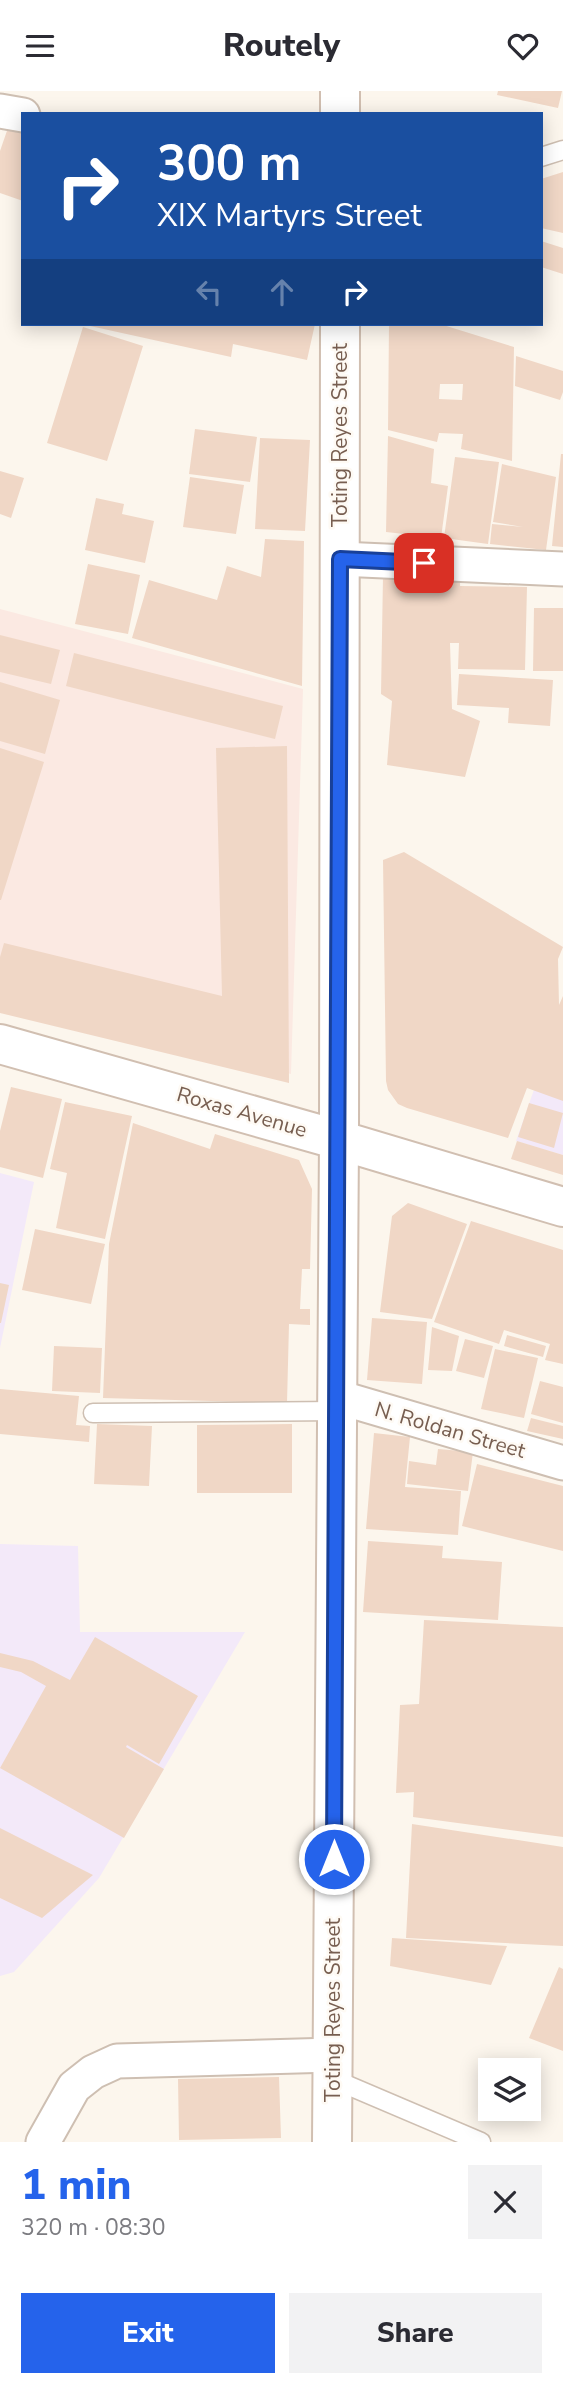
<!DOCTYPE html>
<meta charset="utf-8">
<style>
:root{--surface:#fff;--page:#f2f2f3;--text:#2b2b33;--muted:#7c7c81;--accent:#2563eb}
body{margin:0;font-family:"Nunito Sans",sans-serif;background:var(--page);color:var(--text);height:100vh;display:flex;flex-direction:column;font-size:26px;white-space:nowrap}
*{box-sizing:border-box;margin:0}
p{font-size:23px;color:var(--muted)}
.icon{flex:none;width:38px;height:38px;fill:none;stroke:currentColor;stroke-width:2;stroke-linecap:round;stroke-linejoin:round}
.map{position:relative;height:2051px;overflow:hidden}
.sheet{display:flex;flex-direction:column;background:var(--surface);flex:1}
.sheet>*{flex:none}
.guide{position:absolute;left:21px;top:21px;width:522px;height:214px;border-radius:0px;box-shadow:0 4px 18px #0003;background:#1a4fa0;color:#fff;overflow:hidden}
.controls{position:absolute;left:478px;top:1967px;display:grid;gap:14px}
.controls a{display:grid;place-items:center;width:63px;height:63px;border-radius:0px;background:var(--surface);box-shadow:0 4px 18px #0003;font-size:35px}
.pin{position:absolute;display:grid;place-items:center;width:60px;height:60px;color:#fff;margin:-30px;border-radius:14px;box-shadow:0 4px 10px #0006}
.me{position:absolute;width:77px;margin:-38px;rotate:0deg;stroke-linejoin:round;filter:drop-shadow(0 0 5px #0008)}
.turn{display:flex;align-items:center;gap:24px;height:147px;padding:0 21px;font-size:32px}
.turn .icon{width:91px;height:91px;stroke-width:2.5}
.turn b{display:block;font-size:49px;line-height:60px}
.lanes{display:flex;align-items:center;height:66px;padding:0 21px;background:#0003;justify-content:center;gap:35px;direction:ltr}
.lanes .off{opacity:.35}
.round{display:grid;place-items:center;flex:none;width:74px;height:74px;border-radius:0px;background:var(--page)}
.headline{display:flex;align-items:center;justify-content:space-between;height:119px;padding:0 21px}
h1{font-size:42px;font-weight:800;line-height:52px;color:var(--accent)}
.button{display:flex;gap:14px;margin-top:auto;padding:14px 21px}
.button a{flex:1;height:80px;border-radius:0px;background:var(--accent);color:#fff;font-size:28px;font-weight:800;line-height:80px;text-align:center}
.button a+a{background:var(--page);color:var(--text)}
header{display:flex;justify-content:space-between;align-items:center;height:91px;padding:0 21px;background:var(--surface);font-size:32px;font-weight:800}
.map>svg:first-child{display:block}
.commercial{fill:#fbe9e2}
.education{fill:#f3e9f9}
.building{fill:#f0d7c6;fill-rule:evenodd}
.lines{fill:none;stroke-linecap:round;stroke-linejoin:round}
.lane-casing{stroke:#cebfb2;stroke-width:21}
.street-casing{stroke:#cebfb2;stroke-width:37}
.secondary-casing{stroke:#d1bfb1;stroke-width:42}
.lane{stroke:#fff;stroke-width:18}
.street{stroke:#fff;stroke-width:33}
.secondary{stroke:#fff;stroke-width:38}
.route-casing{stroke:#184099;stroke-width:18}
.route{stroke:#2563eb;stroke-width:12}
.labels{text-anchor:middle;stroke-width:5;stroke-linejoin:round;paint-order:stroke}
.street-label{font-size:21px;fill:#775e50;stroke:#fefaf4}
</style>
<header><svg class="icon" aria-label="menu" viewBox="0 0 24 24"><path d="M4 6h16M4 12h16M4 18h16"/></svg>Routely<svg class="icon" aria-label="heart" viewBox="0 0 24 24"><path d="M12 20l-8-8c-3-5 5-10 8-4 3-6 11-1 8 4z"/></svg></header>
<div class="map">
<svg width="563" height="2051" viewBox="0 0 563 2051">
<rect width="100%" height="100%" fill="#fcf6ed"/>
<!-- commercial -->
<path class="commercial" d="M0 518 303 598 291 983 0 911Z"/>
<!-- education -->
<path class="education" d="M563 916V1064L516 1050Z
M0 1082 34 1091 0 1257Z
M0 1453 78 1455 80 1541H245L99 1787 14 1881 0 1885Z"/>
<!-- building -->
<path class="building" d="M498 0H562L558 17 497 4Z
M9 34 23 39V110L0 102V60Z
M563 81V142L541 137V88Z
M541 150 563 157V183L541 176Z
M81 233H315L307 269 233 253 231 266Z
M389 233H440L514 256 512 370 461 358 463 343 439 342 437 351 388 339ZM440 293H463L462 309 439 308Z
M83 236 143 255 107 370 47 352Z
M516 265 563 280V301L560 309 515 295Z
M195 338 257 346 250 391 189 383Z
M388 345 434 358 431 392 448 395 441 447 386 441Z
M260 347 310 349 305 440 255 438Z
M561 363H563V456L552 455Z
M455 366 499 371 488 453 444 447Z
M502 373 556 386 546 459 490 453 492 433 523 436 493 431Z
M0 380 24 387 11 427 0 423Z
M190 386 244 394 236 443 183 436Z
M96 407 124 413 122 423 154 430 145 472 85 459Z
M265 448 304 450 302 595 132 547 149 489 217 509 227 475 261 486Z
M88 473 140 484 128 543 75 533Z
M383 485 460 486V495L527 496 525 579 458 578 459 552H450L452 618 480 630 465 686 387 674 392 610 381 603Z
M534 517H563V580H533Z
M0 544 60 559 51 593 0 581Z
M74 562 283 615 275 648 66 595Z
M459 583 553 589 550 635 508 632 509 617 457 614Z
M0 591 60 609 45 663 0 650Z
M287 655 289 992 0 922V866L4 852 222 905 216 657Z
M0 657 44 671 1 809H0Z
M404 761 563 856 558 868 559 914 563 905V1010L527 997 508 1047 407 1017 398 1013 388 999 386 990 383 769Z
M11 996 62 1008 43 1087 0 1076V1040Z
M65 1011 132 1025 105 1148 56 1137 67 1082 50 1078Z
M529 1012 563 1022 554 1057 518 1046Z
M133 1032 210 1058 215 1043 299 1069 312 1098 310 1178H302L300 1218H310V1234L289 1233 287 1312 103 1307 109 1153Z
M517 1050 563 1064V1084L511 1068Z
M408 1112 467 1133 432 1228 380 1221 392 1125Z
M471 1130 563 1159V1273L545 1269 550 1253 504 1239 499 1253 434 1231Z
M35 1138 105 1153 91 1213 22 1199Z
M0 1192 9 1194 1 1232H0Z
M372 1227 427 1231 422 1293 367 1289Z
M432 1236 459 1245 452 1280 428 1279Z
M507 1244 546 1255 543 1266 504 1255Z
M465 1248 493 1255 484 1287 456 1280Z
M54 1255 102 1257 100 1302 52 1300Z
M495 1258 538 1267 524 1327 481 1318Z
M540 1290 563 1296V1332L531 1323Z
M0 1298 79 1305 76 1334 90 1335 89 1351 0 1343Z
M531 1327 563 1335V1348L527 1340Z
M97 1333 152 1335 149 1395 94 1393Z
M292 1333V1402H197V1334Z
M374 1342 410 1346 405 1396 461 1400 458 1444 366 1438Z
M438 1358 473 1361 468 1400 407 1393 409 1370 436 1374Z
M477 1373 563 1395V1460L462 1435Z
M368 1450 443 1455 442 1467 502 1471 498 1529 363 1521Z
M424 1529 563 1536V1746L413 1726 414 1701 396 1702 400 1614 419 1613Z
M95 1546 198 1605 159 1673 127 1654 126 1656 164 1678 124 1747 0 1677 46 1595 21 1581 0 1576V1562L33 1570 70 1589Z
M412 1733 563 1756V1855L406 1847Z
M0 1737 93 1784 42 1827 0 1807Z
M392 1847 507 1855 491 1894 390 1875Z
M559 1876 563 1878V1960L529 1947Z
M279 1986 281 2047 179 2049 178 1988Z"/>
<g class="lines">
<!-- lane casing -->
<g class="lane-casing">
<path id="lane" d="M541 66 563 59
M93 1322 337 1320
M333 1988 481 2051"/>
</g>
<!-- street casing -->
<g class="street-casing">
<path id="street" d="M0 20 23 24
M340 468 563 478
M338 1306 563 1372
M43 2051 74 1996 93 1981 117 1970 333 1964"/>
</g>
<!-- secondary casing -->
<g class="secondary-casing">
<path id="secondary" d="M340 23V0
M0 953 339 1049 563 1116
M332 2051 339 1049 340 233"/>
</g>
<!-- lane -->
<use href="#lane" class="lane"/>
<!-- street -->
<use href="#street" class="street"/>
<!-- secondary -->
<use href="#secondary" class="secondary"/>
</g>
<g class="lines">
<!-- route casing -->
<g class="route-casing">
<path id="route" d="M334 1768 340 468 424 472"/>
</g>
<!-- route -->
<use href="#route" class="route"/>
</g>
<g class="labels">
<!-- street labels -->
<g class="street-label">
<text transform="translate(340 344) rotate(-90)" y="7">Toting Reyes Street</text>
<text transform="translate(242 1021) rotate(16)" y="7">Roxas Avenue</text>
<text transform="translate(450 1339) rotate(16)" y="7">N. Roldan Street</text>
<text transform="translate(333 1919) rotate(-90)" y="7">Toting Reyes Street</text>
</g>
</g>
</svg>
<div class="controls">
<a><svg class="icon" aria-label="layers" viewBox="0 0 24 24"><path d="M12 4l9 5-9 5-9-5zM3 14l9 5 9-5"/></svg></a>
</div>
<div class="pin" style="left:424px;top:472px;background:#d93025"><svg class="icon" aria-label="arrive" viewBox="0 0 24 24"><path d="M6 21V4h12l-3 4 3 4H6"/></svg></div>
<svg class="me" style="left:334px;top:1768px" viewBox="-20 -20 40 40"><circle r="17" fill="#2563eb" stroke="#fff" stroke-width="3"/><path d="M0-11L8 9 0 5-8 9z" fill="#fff"/></svg>
<div class="guide">
<div class="turn"><svg class="icon" aria-label="right" viewBox="0 0 24 24"><path d="M7 20v-9h11M14 6l5 5-5 5"/></svg><div><b>300 m</b>XIX Martyrs Street</div></div>
<div class="lanes"><svg class="icon off" aria-label="left" viewBox="0 0 24 24"><path d="M17 20v-9H6M10 6l-5 5 5 5"/></svg><svg class="icon off" aria-label="ahead" viewBox="0 0 24 24"><path d="M12 20V5M6 11l6-6 6 6"/></svg><svg class="icon" aria-label="right" viewBox="0 0 24 24"><path d="M7 20v-9h11M14 6l5 5-5 5"/></svg></div>
</div>
</div>
<section class="sheet">
<div class="headline"><div><h1>1 min</h1><p>320 m · 08:30</p></div><a class="round"><svg class="icon" aria-label="close" viewBox="0 0 24 24"><path d="M6 6l12 12M18 6L6 18"/></svg></a></div>
<div class="button"><a>Exit</a><a>Share</a></div>
</section>
